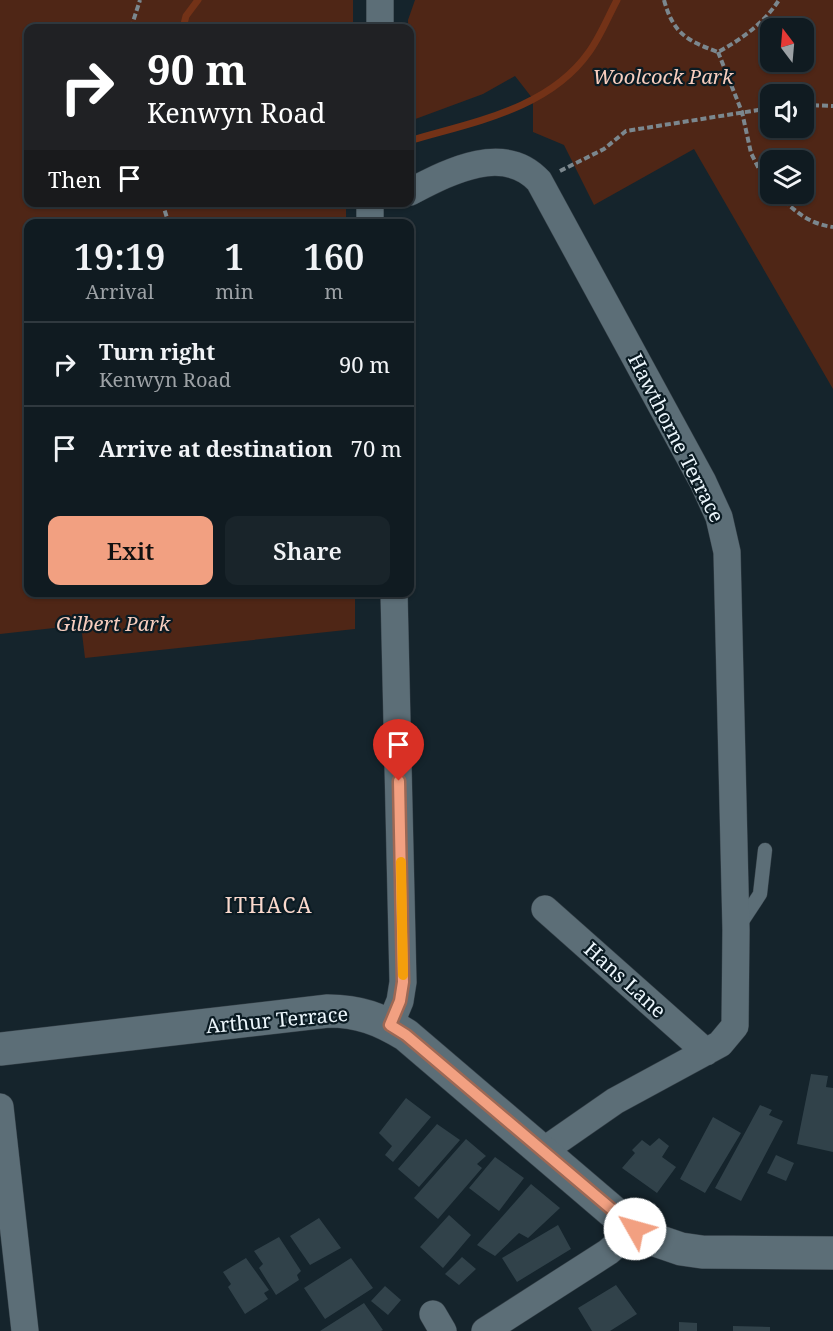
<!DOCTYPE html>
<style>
:root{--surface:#101b21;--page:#19242a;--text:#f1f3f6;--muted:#9ca1a5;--line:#30393f;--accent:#f2a081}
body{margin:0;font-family:"Noto Serif",serif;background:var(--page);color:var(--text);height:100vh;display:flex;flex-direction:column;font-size:22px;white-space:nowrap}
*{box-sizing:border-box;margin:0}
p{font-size:20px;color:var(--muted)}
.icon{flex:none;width:33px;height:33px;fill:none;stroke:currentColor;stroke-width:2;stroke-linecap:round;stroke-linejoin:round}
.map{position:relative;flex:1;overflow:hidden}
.panel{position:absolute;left:24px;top:219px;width:390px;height:378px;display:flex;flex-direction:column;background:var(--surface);border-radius:12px;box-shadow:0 2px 4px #0004,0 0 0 2px var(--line)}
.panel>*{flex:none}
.banner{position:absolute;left:24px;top:24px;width:390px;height:183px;border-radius:12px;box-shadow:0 2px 4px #0004,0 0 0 2px var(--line);background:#202124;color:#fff;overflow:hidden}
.needle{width:39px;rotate:344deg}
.tools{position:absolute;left:760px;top:18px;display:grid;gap:12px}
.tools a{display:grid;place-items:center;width:54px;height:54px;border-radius:12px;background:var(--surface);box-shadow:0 2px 4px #0004,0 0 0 2px var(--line);font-size:30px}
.pin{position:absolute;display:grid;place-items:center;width:51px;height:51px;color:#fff;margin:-62px -26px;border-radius:50% 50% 50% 0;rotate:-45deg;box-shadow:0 0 6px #0007}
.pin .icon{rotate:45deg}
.me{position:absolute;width:66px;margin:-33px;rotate:308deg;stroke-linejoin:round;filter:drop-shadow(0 0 4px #0008)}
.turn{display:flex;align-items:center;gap:21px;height:126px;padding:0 24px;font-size:27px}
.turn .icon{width:78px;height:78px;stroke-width:2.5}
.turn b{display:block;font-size:42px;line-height:51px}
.then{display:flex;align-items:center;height:57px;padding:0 24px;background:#0003;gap:12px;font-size:22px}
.eta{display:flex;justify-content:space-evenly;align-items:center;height:102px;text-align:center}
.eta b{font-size:36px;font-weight:600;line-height:42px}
.primary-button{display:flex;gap:12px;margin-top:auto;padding:12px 24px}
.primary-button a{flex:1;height:69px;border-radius:12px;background:var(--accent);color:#111;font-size:24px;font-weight:600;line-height:69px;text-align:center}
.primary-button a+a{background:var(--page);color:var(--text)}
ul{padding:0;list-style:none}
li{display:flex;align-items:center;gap:18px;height:84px;padding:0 24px;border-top:2px solid var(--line)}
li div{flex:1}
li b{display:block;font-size:22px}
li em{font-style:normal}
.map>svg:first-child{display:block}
.green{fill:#4f2616;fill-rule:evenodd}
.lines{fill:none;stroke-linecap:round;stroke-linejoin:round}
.stream{stroke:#733217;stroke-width:7}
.building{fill:#31424a}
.service-casing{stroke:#354048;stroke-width:15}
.minor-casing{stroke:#354048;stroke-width:28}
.tertiary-casing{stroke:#354048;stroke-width:34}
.path{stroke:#7b878e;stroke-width:4;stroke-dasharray:6 3;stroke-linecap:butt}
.service{stroke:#5c6e77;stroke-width:14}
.minor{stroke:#5c6e77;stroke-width:27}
.tertiary{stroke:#5c6e77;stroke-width:33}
.route-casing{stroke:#9d6854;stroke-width:15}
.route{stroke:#f2a081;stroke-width:10}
.slow{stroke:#f59e0b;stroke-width:10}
.labels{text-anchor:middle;stroke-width:4.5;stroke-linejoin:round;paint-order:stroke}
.park-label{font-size:20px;font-style:italic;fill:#f7cdbe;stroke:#0b1b23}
.street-label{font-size:20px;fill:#ecf6fc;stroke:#0b1b23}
.neighbourhood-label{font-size:21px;letter-spacing:1.5px;fill:#fad9cd;stroke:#0b1b23}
</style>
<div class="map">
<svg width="833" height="1331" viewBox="0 0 833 1331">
<rect width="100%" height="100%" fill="#15242c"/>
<!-- green -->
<path class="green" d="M0 0H353V28H28V202L346 203V223L28 224V592L355 593V629L85 658 81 625 0 634Z
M415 0H833V389L694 149 594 205 564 145 533 132V99L515 76 483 94 410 121 408 20ZM804 28V62H771V28ZM804 94V128H771V94ZM804 160V194H771V160Z"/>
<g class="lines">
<!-- stream -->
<path class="stream" d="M183 28 186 16 198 0
M412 140C473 122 549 109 589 52 600 37 608 17 617 0"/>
</g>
<!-- building -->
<path class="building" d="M811 1074 828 1076 826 1087 833 1088V1152L797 1144Z
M406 1098 431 1117 393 1162 385 1155 392 1146 379 1133Z
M760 1105 772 1110 769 1115 783 1121 741 1201 715 1188Z
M713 1117 741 1133 705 1193 680 1179Z
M437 1124 460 1140 419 1187 398 1169Z
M659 1138 669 1146 662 1157 676 1167 657 1193 622 1168 635 1153 632 1150 642 1140 650 1146Z
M466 1139 486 1156 477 1164 482 1168 438 1219 414 1198Z
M776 1155 794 1163 786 1181 767 1173Z
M495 1157 524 1178 499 1211 469 1188Z
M531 1184 560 1208 528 1238 519 1233 495 1256 477 1245Z
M449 1215 471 1235 443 1268 420 1247Z
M319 1218 341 1248 310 1265 290 1236Z
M558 1225 571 1249 517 1282 502 1258Z
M279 1237 301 1271 297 1275 299 1280 276 1295 259 1268 263 1264 254 1251Z
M462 1257 476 1269 459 1285 445 1274Z
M246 1258 269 1290 264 1293 268 1299 245 1314 228 1287 231 1284 223 1272Z
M351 1258 373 1288 325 1319 304 1288Z
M616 1285 637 1314 610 1331H592L578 1308Z
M385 1286 401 1300 388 1315 371 1301Z
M364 1303 383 1330 381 1331H320Z
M679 1322 697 1323V1331H679Z
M733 1326 770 1327V1331H733Z"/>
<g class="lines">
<!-- service casing -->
<g class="service-casing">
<path id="service" d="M739 926 760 894 765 850"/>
</g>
<!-- minor casing -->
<g class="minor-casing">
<path id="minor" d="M380 28V0
M410 192C447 173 503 142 539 181L703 482 719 517 727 552 736 930 735 1026 720 1044 615 1101 543 1151
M370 202V224
M545 909 706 1052
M390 1025 400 1001 403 982 394 592
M0 1107 25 1331
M433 1314 443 1331
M485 1331 608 1252 635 1229"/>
</g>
<!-- tertiary casing -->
<g class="tertiary-casing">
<path id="tertiary" d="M0 1049 328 1011C359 1011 380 1019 406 1035L612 1211 646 1237 681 1249 702 1252 833 1253"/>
</g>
<!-- path -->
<path class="path" d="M664 0C673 33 687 41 718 52 742 39 764 23 779 0
M131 28 140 0
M718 52 742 112 751 153 765 181 771 187
M804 105 833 106
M560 171 604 149 626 131 771 108
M778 194C794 211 809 224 833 227
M162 202 169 224"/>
<!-- service -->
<use href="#service" class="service"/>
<!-- minor -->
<use href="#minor" class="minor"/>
<!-- tertiary -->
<use href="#tertiary" class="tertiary"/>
</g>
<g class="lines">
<!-- route casing -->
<g class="route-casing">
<path id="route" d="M399 781 403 982 400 1001 390 1025 406 1035 635 1229"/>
</g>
<!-- route -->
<use href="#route" class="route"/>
<!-- slow -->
<path class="slow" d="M401 862 403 975"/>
</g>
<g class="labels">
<!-- park labels -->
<g class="park-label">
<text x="663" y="84">Woolcock Park</text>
<text x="113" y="631">Gilbert Park</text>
</g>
<!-- street labels -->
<g class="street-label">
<text transform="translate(676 438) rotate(63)" y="7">Hawthorne Terrace</text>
<text transform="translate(625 980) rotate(42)" y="7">Hans Lane</text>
<text transform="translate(277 1020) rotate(-5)" y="7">Arthur Terrace</text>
</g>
<!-- neighbourhood labels -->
<g class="neighbourhood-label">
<text x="269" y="913">ITHACA</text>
</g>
</g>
</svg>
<div class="tools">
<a><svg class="needle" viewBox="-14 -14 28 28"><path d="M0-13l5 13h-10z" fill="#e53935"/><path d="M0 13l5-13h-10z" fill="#9ca1a5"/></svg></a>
<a><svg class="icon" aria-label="sound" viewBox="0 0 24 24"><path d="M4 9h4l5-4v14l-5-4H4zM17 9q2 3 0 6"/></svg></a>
<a><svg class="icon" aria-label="layers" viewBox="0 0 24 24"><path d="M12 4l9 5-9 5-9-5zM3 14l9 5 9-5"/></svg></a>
</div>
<div class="pin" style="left:399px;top:781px;background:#d93025"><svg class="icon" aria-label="arrive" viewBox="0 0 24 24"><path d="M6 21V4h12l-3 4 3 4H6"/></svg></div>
<svg class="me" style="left:635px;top:1229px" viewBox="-20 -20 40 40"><circle r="19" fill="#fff"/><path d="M0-13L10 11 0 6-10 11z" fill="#f2a081"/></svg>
<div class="banner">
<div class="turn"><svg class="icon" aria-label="right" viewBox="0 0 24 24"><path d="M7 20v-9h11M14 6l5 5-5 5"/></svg><div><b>90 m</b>Kenwyn Road</div></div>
<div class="then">Then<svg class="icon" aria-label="arrive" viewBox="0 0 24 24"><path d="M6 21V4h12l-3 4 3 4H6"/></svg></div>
</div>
<section class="panel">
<div class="eta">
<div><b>19:19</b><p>Arrival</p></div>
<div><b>1</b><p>min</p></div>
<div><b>160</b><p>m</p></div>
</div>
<ul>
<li><svg class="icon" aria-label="right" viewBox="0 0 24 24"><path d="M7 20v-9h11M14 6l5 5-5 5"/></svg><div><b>Turn right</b><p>Kenwyn Road</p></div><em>90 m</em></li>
<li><svg class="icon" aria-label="arrive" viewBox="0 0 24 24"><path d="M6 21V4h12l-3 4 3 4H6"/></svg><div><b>Arrive at destination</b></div><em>70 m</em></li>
</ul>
<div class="primary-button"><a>Exit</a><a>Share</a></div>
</section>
</div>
